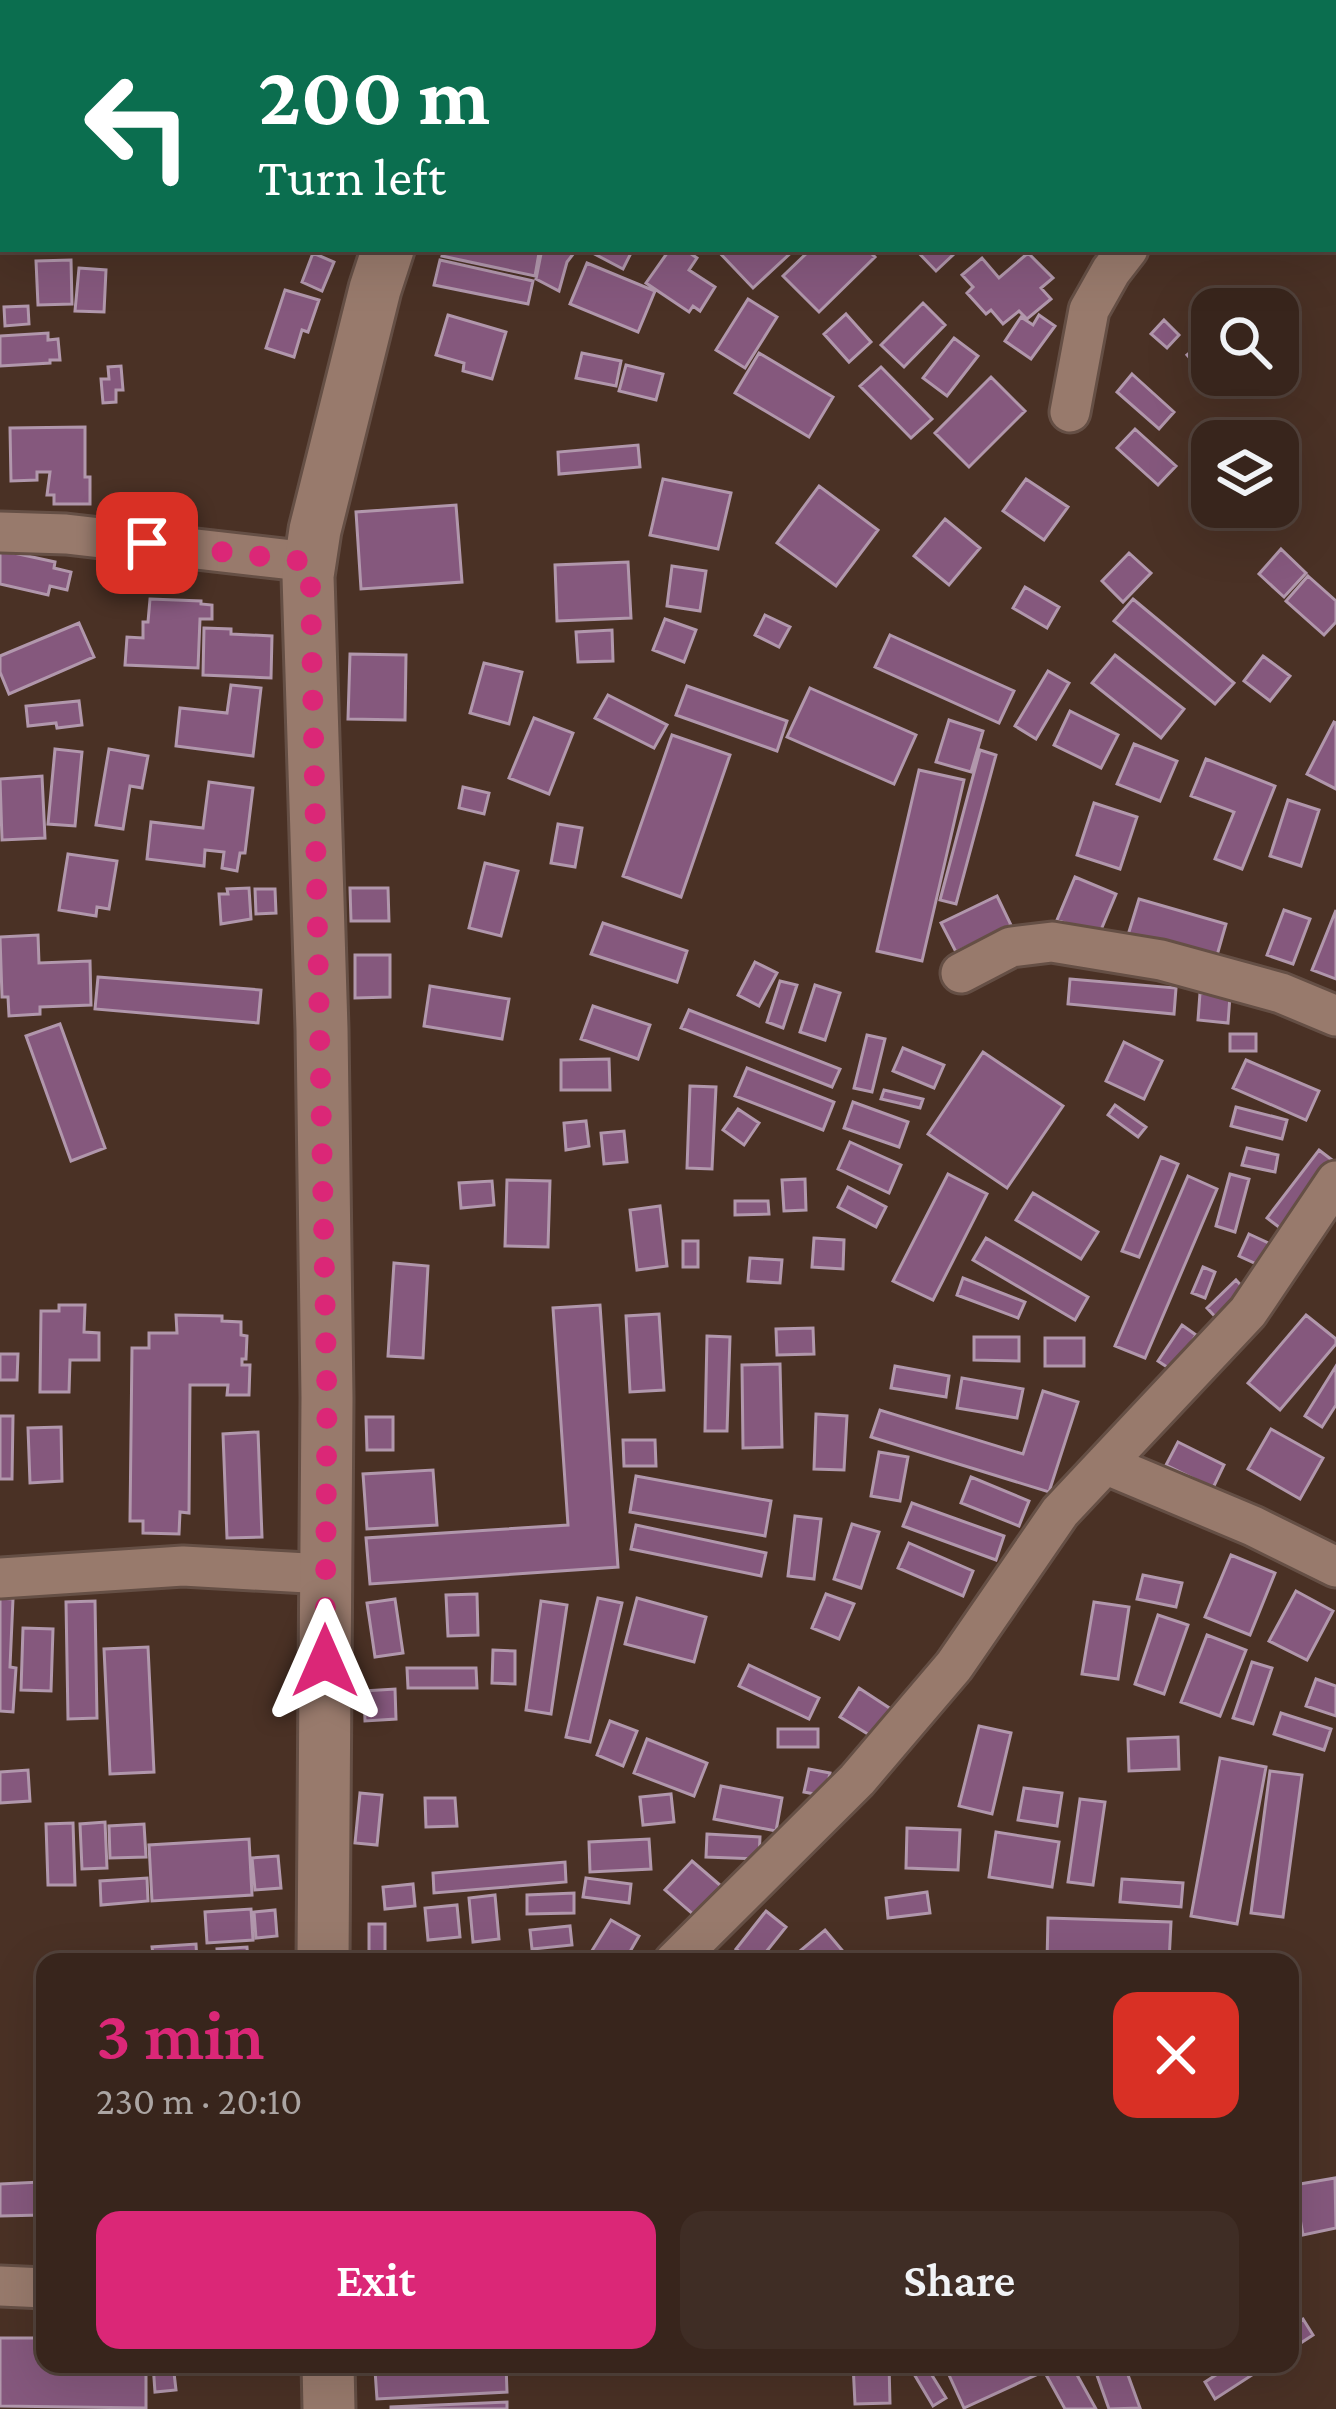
<!DOCTYPE html>
<meta charset="utf-8">
<style>
:root{--surface:#38251c;--page:#3f2d25;--text:#f1f3f6;--muted:#aba5a3;--line:#52423b;--accent:#db2777}
body{margin:0;font-family:"Crimson Pro",serif;background:var(--page);color:var(--text);height:100vh;display:flex;flex-direction:column;font-size:45px;white-space:nowrap}
*{box-sizing:border-box;margin:0}
p{font-size:39px;color:var(--muted)}
.icon{flex:none;width:66px;height:66px;fill:none;stroke:currentColor;stroke-width:2;stroke-linecap:round;stroke-linejoin:round}
.map{position:relative;flex:1;overflow:hidden}
.side{position:absolute;left:36px;top:1953px;width:1263px;height:420px;display:flex;flex-direction:column;background:var(--surface);border-radius:24px;box-shadow:0 12px 48px #0002,0 0 0 3px var(--line)}
.side>*{flex:none}
.top-card{position:absolute;left:0px;top:0px;width:1338px;height:252px;box-shadow:0 12px 48px #0002,0 0 0 3px var(--line);background:#0b6e4f;color:#fff;overflow:hidden}
.fabs{position:absolute;left:1191px;top:288px;display:grid;gap:24px}
.fabs a{display:grid;place-items:center;width:108px;height:108px;border-radius:24px;background:var(--surface);box-shadow:0 12px 48px #0002,0 0 0 3px var(--line);font-size:60px}
.pin{position:absolute;display:grid;place-items:center;width:102px;height:102px;color:#fff;margin:-51px;border-radius:24px;box-shadow:0 6px 18px #0006}
.me{position:absolute;width:132px;margin:-66px;rotate:0deg;stroke-linejoin:round;filter:drop-shadow(0 0 9px #0008)}
.turn{display:flex;align-items:center;gap:42px;height:252px;padding:0 60px;font-size:54px}
.turn .icon{width:156px;height:156px;stroke-width:2.5}
.turn b{display:block;font-size:84px;line-height:102px}
.round{display:grid;place-items:center;flex:none;width:126px;height:126px;border-radius:24px;background:var(--page)}
.summary{display:flex;align-items:center;justify-content:space-between;height:204px;padding:0 60px}
h1{font-size:72px;font-weight:600;line-height:90px;color:var(--accent)}
.primary-button{display:flex;gap:24px;margin-top:auto;padding:24px 60px}
.primary-button a{flex:1;height:138px;border-radius:24px;background:var(--accent);color:#fff;font-size:48px;font-weight:600;line-height:138px;text-align:center}
.primary-button a+a{background:var(--page);color:var(--text)}
.map>svg:first-child{display:block}
.building{fill:#85587d;stroke:#b197ac;stroke-width:3}
.lines{fill:none;stroke-linecap:round;stroke-linejoin:round}
.minor-casing{stroke:#654f45;stroke-width:45}
.tertiary-casing{stroke:#654f45;stroke-width:57}
.minor{stroke:#987a6c;stroke-width:39}
.tertiary{stroke:#987a6c;stroke-width:51}
.route{stroke:#db2777;stroke-width:21;stroke-dasharray:0 37.8}
</style>
<div class="map">
<svg width="1336" height="2409" viewBox="0 0 1336 2409">
<rect width="100%" height="100%" fill="#4a3125"/>
<!-- building -->
<path class="building" d="M806 0H946V3H806Z
M444 249H520L539 253 535 276 442 256Z
M542 249H577L567 262 559 291 536 279Z
M585 249H633L623 269Z
M670 249H684L697 258 689 270 715 287 700 311 693 306 689 312 646 283Z
M716 249H795L753 288Z
M811 249H867L875 257 819 312 783 276Z
M915 249H951L955 253 936 271Z
M313 253 334 262 322 291 302 282Z
M1028 253 1053 278 1041 288 1051 299 1027 319 1019 311 1003 324 991 310 986 314 967 293 973 287 962 275 982 258 999 278Z
M71 260 72 304 38 305 36 261Z
M440 260 533 281 528 304 434 285Z
M587 263 655 291 638 332 570 304Z
M79 268 106 270 104 312 75 311Z
M285 290 319 300 308 332 302 330 294 357 266 348Z
M748 299 777 317 745 368 716 350Z
M923 303 945 325 904 367 881 345Z
M28 306 29 324 5 326 4 307Z
M846 314 871 342 849 362 824 334Z
M448 315 506 332 492 379 463 371 464 363 436 355Z
M1039 315 1055 326 1031 359 1005 341 1021 317 1033 325Z
M1164 320 1179 335 1167 348 1151 334Z
M48 333V340L58 339 60 360H50V363L0 366V336Z
M1212 334V375H1248L1223 396 1187 355Z
M954 338 978 356 947 396 923 378Z
M582 353 621 361 616 386 576 378Z
M759 353 833 397 809 437 735 393Z
M626 365 663 374 656 400 619 391Z
M121 366 123 390H116V402L103 403 101 379H109L108 367Z
M881 367 932 419 911 438 860 386Z
M1132 374 1174 412 1159 429 1117 392Z
M991 377 1025 411 969 467 935 433Z
M85 427V477H90V504H54V495H47L50 472H37V480L11 481 10 428Z
M1135 429 1176 466 1158 485 1117 448Z
M638 445 640 467 559 474 558 452Z
M663 479 731 493 718 549 650 535Z
M1026 479 1068 507 1044 540 1003 511Z
M819 486 878 530 836 586 777 543Z
M456 505 462 582 361 589 356 512Z
M945 519 980 548 949 585 914 556Z
M1281 549 1306 573 1284 597 1259 574Z
M0 550 55 562 54 568 71 572 67 590 50 586 48 595 0 584Z
M1129 553 1151 573 1123 602 1102 581Z
M628 562 631 618 557 621 555 565Z
M672 566 706 571 700 611 667 606Z
M1308 576 1336 601V622L1324 635 1286 601Z
M1025 587 1059 607 1047 628 1013 608Z
M150 599 201 601V604L212 605V619H200L198 668 125 665 127 637 143 638V622H148Z
M1133 599 1234 683 1215 704 1114 621Z
M765 615 790 627 779 647 755 635Z
M665 619 696 630 684 662 653 650Z
M79 623 94 657 9 694 0 672V656Z
M204 628 231 629V634L272 636 271 678 203 675Z
M612 630 613 661 578 662 576 632Z
M890 635 1014 691 999 723 875 667Z
M350 654 406 655 405 720 348 719Z
M1115 655 1184 709 1161 738 1092 683Z
M1263 656 1290 676 1270 701 1244 681Z
M484 663 522 672 509 724 470 713Z
M1048 671 1069 683 1036 739 1015 726Z
M231 685 261 688 253 756 176 746 180 708 227 713Z
M687 686 787 721 777 751 676 715Z
M810 688 916 735 894 784 787 737Z
M608 695 667 725 654 748 595 718Z
M79 701 82 725 57 728 56 723 28 726 26 706Z
M1070 711 1118 735 1101 768 1054 745Z
M534 718 573 733 549 794 509 778Z
M949 720 983 731 971 772 936 762Z
M1334 722 1336 723V789L1307 774Z
M672 735 730 755 681 897 623 876Z
M1134 744 1177 761 1160 801 1117 784Z
M55 749 82 752 75 826 48 824Z
M109 749 148 756 142 788 130 786 123 829 96 825Z
M980 750 996 755 956 904 940 900Z
M1206 759 1275 786 1242 869 1215 859 1234 812 1191 796Z
M919 770 964 780 922 961 877 951Z
M42 776 45 838 2 840 0 779Z
M209 782 253 788 245 853H240L237 871 222 868 224 852 205 850 204 866 147 859 151 822 203 828Z
M463 787 489 793 484 814 459 808Z
M1288 800 1319 810 1301 866 1270 856Z
M1094 803 1137 817 1120 869 1077 855Z
M558 824 582 828 575 867 551 863Z
M68 854 117 861 109 909 97 907 96 916 59 910Z
M485 863 518 871 501 936 469 928Z
M1075 877 1116 894 1098 937 1057 920Z
M249 888 251 919 221 924 219 894H228L227 889Z
M350 888H388L389 921H351Z
M255 889H275L276 913 256 914Z
M997 896 1011 925 956 952 941 923Z
M1139 899 1226 924 1216 959 1128 935Z
M1284 910 1310 919 1293 964 1267 955Z
M1336 910V979L1312 970Z
M603 923 687 951 677 982 591 954Z
M38 935 39 963 90 961 91 1005 40 1007V1014L9 1016 8 997H2L0 937Z
M355 955H390V997L355 998Z
M755 962 777 973 759 1006 738 995Z
M98 977 261 990 258 1023 95 1009Z
M1070 979 1176 988 1174 1014 1068 1004Z
M780 981 797 985 783 1028 767 1022Z
M815 985 840 993 825 1040 800 1032Z
M430 986 509 999 502 1039 424 1026Z
M1200 993 1230 996 1228 1023 1198 1020Z
M593 1006 650 1025 638 1059 581 1039Z
M689 1010 840 1069 832 1087 681 1028Z
M60 1024 105 1148 71 1161 26 1036Z
M1230 1034H1256V1051H1230Z
M867 1035 885 1039 872 1092 854 1088Z
M1124 1042 1162 1061 1144 1099 1106 1081Z
M903 1048 944 1065 934 1088 893 1071Z
M983 1052 1063 1106 1007 1188 928 1134Z
M609 1059 610 1090H561V1060Z
M1246 1060 1319 1091 1306 1120 1233 1088Z
M747 1068 834 1102 823 1130 735 1096Z
M690 1086 716 1087 712 1169 687 1168Z
M884 1090 923 1099 920 1108 881 1099Z
M853 1102 908 1122 899 1147 844 1128Z
M1115 1105 1146 1127 1138 1137 1108 1115Z
M1236 1107 1287 1120 1282 1139 1231 1126Z
M738 1109 759 1123 744 1145 723 1130Z
M586 1121 589 1146 566 1150 564 1123Z
M624 1131 627 1162 604 1164 601 1133Z
M850 1142 901 1165 889 1193 838 1169Z
M1247 1148 1278 1155 1275 1172 1242 1165Z
M1319 1150 1336 1163 1287 1233 1267 1218Z
M1161 1157 1178 1164 1139 1257 1122 1251Z
M948 1174 987 1194 933 1300 893 1281Z
M1230 1174 1249 1179 1235 1232 1216 1226Z
M1188 1176 1217 1189 1145 1358 1115 1346Z
M805 1179 806 1210 784 1211 782 1180Z
M507 1180 550 1181 548 1247 505 1246Z
M492 1181 494 1205 461 1208 459 1183Z
M848 1187 886 1207 876 1227 838 1207Z
M1033 1193 1098 1232 1081 1259 1016 1220Z
M735 1201H768L769 1214 735 1215Z
M660 1206 667 1266 637 1270 630 1210Z
M1249 1234 1273 1245 1263 1267 1239 1256Z
M814 1238 844 1240 843 1269 812 1267Z
M986 1238 1088 1297 1075 1320 973 1260Z
M683 1241H698V1267H683Z
M750 1258 782 1260 780 1283 748 1281Z
M394 1263 428 1266 423 1358 388 1356Z
M1203 1267 1215 1272 1205 1298 1192 1293Z
M963 1278 1025 1302 1018 1318 957 1295Z
M1236 1280 1252 1297 1222 1324 1207 1308Z
M59 1305H85L84 1332 99 1333V1360H70L69 1392H40L41 1311H59Z
M600 1305 618 1567 370 1584 366 1538 568 1525 553 1308Z
M659 1314 664 1390 630 1392 626 1316Z
M176 1315 222 1316V1321L241 1322V1335L247 1336 246 1359H242V1365H250L249 1395H227L228 1385H190L189 1513 180 1512 179 1534 143 1533V1521H130L132 1348H149V1333H177Z
M1306 1315 1336 1339V1344L1280 1410 1248 1383Z
M1182 1325 1196 1335 1173 1371 1158 1361Z
M813 1328 814 1354 777 1355 776 1329Z
M707 1336 730 1337 727 1431H705Z
M974 1337H1019V1361L974 1360Z
M1045 1338H1084V1366H1045Z
M0 1354H18L17 1380H0Z
M780 1364 782 1447 743 1448 742 1365Z
M895 1366 949 1376 946 1397 891 1388Z
M1336 1366V1405L1322 1427 1305 1416Z
M962 1378 1023 1389 1017 1418 957 1408Z
M1043 1391 1078 1402 1049 1492 871 1437 880 1410 1023 1454Z
M816 1414 847 1416 844 1470 814 1469Z
M0 1416H13L12 1479H0Z
M366 1417H393V1450H367Z
M61 1427 62 1481 30 1483 28 1428Z
M1271 1429 1323 1458 1300 1499 1248 1469Z
M258 1432 262 1537 227 1538 223 1434Z
M623 1440H655L656 1466H624Z
M1178 1442 1224 1465 1213 1488 1166 1465Z
M879 1452 908 1457 900 1501 871 1496Z
M433 1470 437 1525 367 1529 363 1474Z
M636 1476 771 1501 765 1536 630 1512Z
M971 1477 1029 1501 1019 1526 961 1503Z
M912 1503 1004 1536 996 1560 903 1526Z
M795 1516 821 1519 814 1579 788 1576Z
M852 1524 879 1532 861 1588 834 1579Z
M636 1525 766 1553 761 1576 631 1549Z
M909 1543 973 1571 963 1596 898 1568Z
M1231 1555 1275 1573 1250 1635 1205 1617Z
M1143 1575 1182 1583 1176 1607 1137 1599Z
M1296 1591 1333 1611 1307 1660 1269 1641Z
M477 1594 478 1635 448 1636 446 1595Z
M826 1594 854 1604 839 1639 812 1628Z
M0 1598 13 1599 10 1667 16 1668 13 1712 0 1711Z
M598 1598 622 1603 590 1742 566 1737Z
M637 1598 706 1617 694 1662 625 1644Z
M395 1599 403 1653 375 1657 367 1603Z
M95 1601 97 1718 68 1719 66 1602Z
M541 1601 567 1605 551 1714 526 1710Z
M1094 1602 1129 1607 1118 1679 1082 1674Z
M1158 1615 1188 1625 1164 1694 1135 1684Z
M23 1628 53 1629 51 1691 21 1690Z
M1207 1635 1246 1650 1220 1716 1181 1702Z
M148 1647 154 1772 110 1774 104 1649Z
M493 1650 515 1651V1684L492 1683Z
M1252 1662 1272 1668 1253 1724 1233 1718Z
M749 1665 819 1698 809 1719 739 1686Z
M407 1668H476L477 1688H408Z
M1316 1679 1336 1686V1716L1306 1706Z
M859 1688 894 1711 876 1739 840 1717Z
M395 1689 396 1719 365 1721 364 1691Z
M1281 1713 1331 1729 1324 1750 1274 1734Z
M610 1721 637 1731 623 1766 597 1755Z
M979 1726 1011 1733 992 1814 959 1806Z
M778 1729H818V1747H778Z
M1178 1737 1179 1769 1129 1771 1128 1739Z
M647 1739 707 1763 694 1796 634 1773Z
M1220 1758 1266 1767 1237 1924 1191 1916Z
M809 1769 830 1773 825 1796 804 1792Z
M28 1770 30 1801 0 1803V1772Z
M1270 1771 1302 1775 1283 1917 1251 1913Z
M721 1786 782 1798 776 1831 714 1819Z
M1024 1788 1062 1793 1057 1826 1018 1820Z
M360 1793 382 1795 377 1845 355 1843Z
M671 1794 674 1822 643 1825 640 1797Z
M425 1798H455L457 1826 426 1827Z
M1080 1799 1105 1802 1093 1885 1068 1882Z
M105 1822 107 1868 82 1869 80 1824Z
M73 1823 75 1885H48L46 1824Z
M144 1824 146 1857 110 1858 109 1826Z
M907 1828 960 1830 958 1870 906 1868Z
M996 1832 1059 1842 1052 1887 989 1877Z
M707 1834 760 1837 759 1859 706 1857Z
M249 1839 252 1895 152 1901 149 1845Z
M649 1839 651 1869 590 1872 589 1842Z
M278 1856 281 1888 255 1890 252 1858Z
M692 1861 728 1892 702 1922 665 1890Z
M565 1862 566 1882 434 1893 433 1873Z
M147 1878 148 1901 101 1905 100 1881Z
M586 1878 631 1884 629 1903 583 1897Z
M1122 1879 1183 1883 1181 1907 1120 1902Z
M413 1884 415 1906 385 1909 383 1887Z
M927 1892 930 1913 888 1918 886 1898Z
M574 1893V1913L527 1914V1895Z
M495 1895 499 1939 473 1942 469 1898Z
M457 1905 460 1937 428 1940 425 1908Z
M251 1909 253 1940 207 1943 205 1912Z
M275 1910 277 1936 256 1938 254 1912Z
M766 1911 786 1927 758 1962H752L736 1949Z
M1048 1918 1171 1922 1169 1962H1047Z
M611 1920 639 1936 624 1962H585Z
M369 1924H385V1962H369Z
M570 1926 572 1945 532 1949 530 1930Z
M825 1930 852 1962H809L800 1951Z
M196 1944 197 1962H154L152 1947Z
M247 1947 248 1962H218L217 1949Z
M1335 2178 1336 2228 1303 2235 1294 2185Z
M40 2182 41 2215 0 2216V2184Z
M1303 2319 1313 2335 1290 2350V2327Z
M0 2338H45V2364H146V2408L0 2406Z
M153 2364H173L176 2390 155 2392Z
M506 2364 507 2392 377 2399 375 2370Z
M853 2364H889L890 2403 855 2404Z
M908 2364H925L946 2398 933 2406Z
M944 2364H1031L1036 2375 964 2408Z
M1057 2364H1071L1096 2409H1065L1044 2371Z
M1093 2364H1124L1140 2408 1109 2409Z
M1233 2364H1269L1215 2399 1205 2382Z
M507 2402V2409H391V2407Z"/>
<g class="lines">
<!-- minor casing -->
<g class="minor-casing">
<path id="minor" d="M1302 3 1304 0
M1070 412 1089 310 1111 271 1128 249
M0 532 66 534 310 562
M961 973 1011 947 1052 942 1161 960 1281 993 1336 1016
M1105 1464 1253 1526 1336 1567
M0 1578 183 1566 325 1574
M674 1962 857 1780 954 1666 1060 1512 1248 1312 1336 1181
M0 2286 45 2288"/>
</g>
<!-- tertiary casing -->
<g class="tertiary-casing">
<path id="tertiary" d="M472 3 473 0
M323 1962 327 1398 322 1029 308 576 315 530 375 289 388 249
M328 2364 329 2409"/>
</g>
<!-- minor -->
<use href="#minor" class="minor"/>
<!-- tertiary -->
<use href="#tertiary" class="tertiary"/>
</g>
<g class="lines">
<!-- route -->
<path class="route" d="M147 543 310 562 327 1398 325 1661"/>
</g>
</svg>
<div class="fabs">
<a><svg class="icon" aria-label="search" viewBox="0 0 24 24"><circle cx="10" cy="10" r="6"/><path d="M15 15l6 6"/></svg></a>
<a><svg class="icon" aria-label="layers" viewBox="0 0 24 24"><path d="M12 4l9 5-9 5-9-5zM3 14l9 5 9-5"/></svg></a>
</div>
<div class="pin" style="left:147px;top:543px;background:#d93025"><svg class="icon" aria-label="arrive" viewBox="0 0 24 24"><path d="M6 21V4h12l-3 4 3 4H6"/></svg></div>
<svg class="me" style="left:325px;top:1661px" viewBox="-20 -20 40 40"><path d="M0-17L14 15 0 8-14 15z" fill="#db2777" stroke="#fff" stroke-width="4"/></svg>
<div class="top-card">
<div class="turn"><svg class="icon" aria-label="left" viewBox="0 0 24 24"><path d="M17 20v-9H6M10 6l-5 5 5 5"/></svg><div><b>200 m</b>Turn left</div></div>
</div>
<section class="side">
<div class="summary"><div><h1>3 min</h1><p>230 m · 20:10</p></div><a class="round" style="background:#d93025;color:#fff"><svg class="icon" aria-label="close" viewBox="0 0 24 24"><path d="M6 6l12 12M18 6L6 18"/></svg></a></div>
<div class="primary-button"><a>Exit</a><a>Share</a></div>
</section>
</div>
